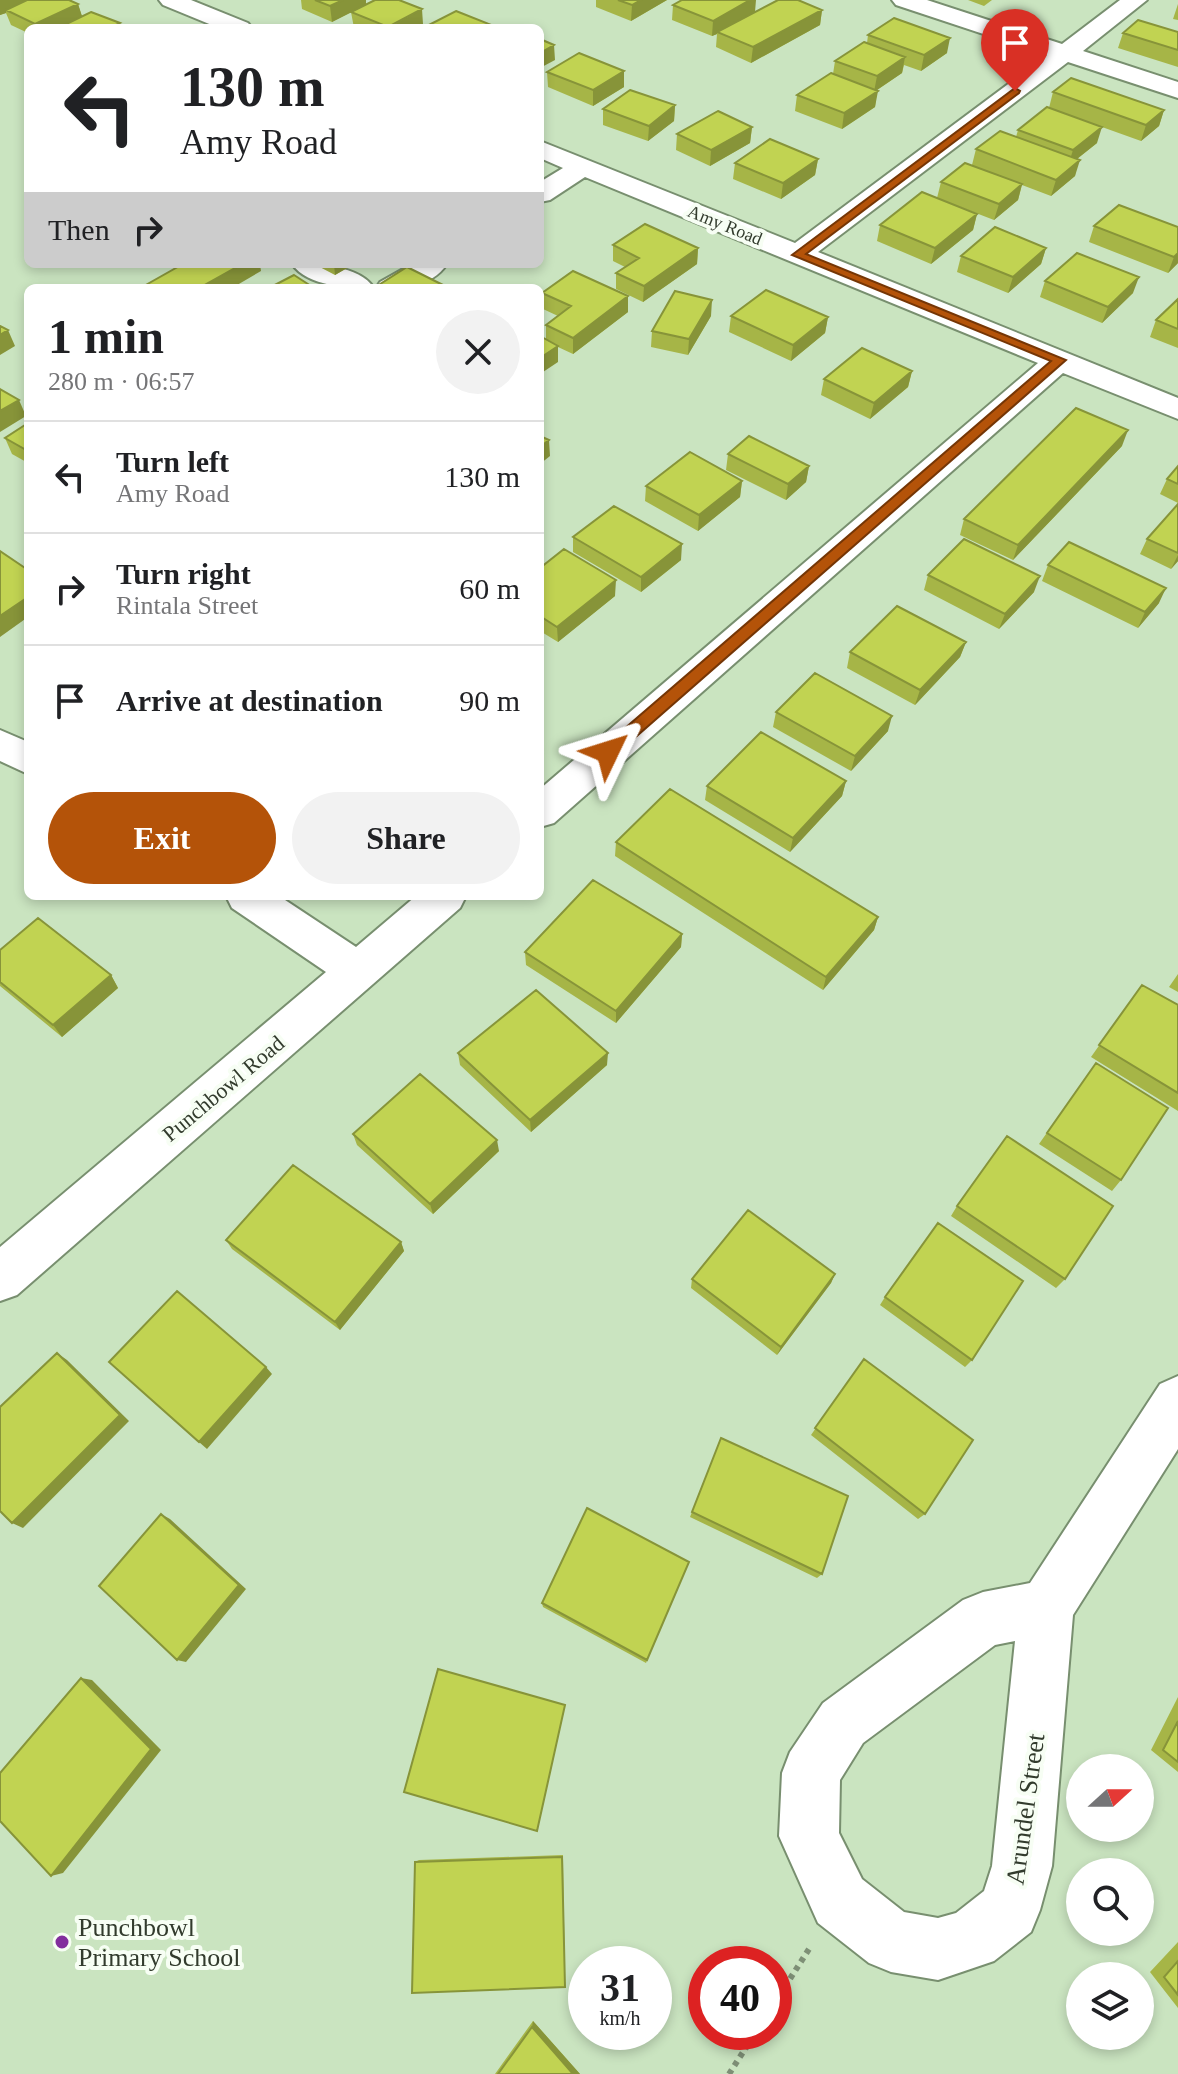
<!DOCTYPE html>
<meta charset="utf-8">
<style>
:root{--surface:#fff;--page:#f2f2f2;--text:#202124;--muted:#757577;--line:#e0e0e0;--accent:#b45309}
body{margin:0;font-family:Georgia,serif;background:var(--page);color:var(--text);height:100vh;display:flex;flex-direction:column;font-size:30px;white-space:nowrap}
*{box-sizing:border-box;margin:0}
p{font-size:26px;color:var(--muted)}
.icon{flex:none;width:44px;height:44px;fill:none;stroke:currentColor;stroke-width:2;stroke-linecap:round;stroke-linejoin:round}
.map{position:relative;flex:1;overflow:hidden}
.panel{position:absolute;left:24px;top:284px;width:520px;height:616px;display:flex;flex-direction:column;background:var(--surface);border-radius:12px;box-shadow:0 4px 12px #0003}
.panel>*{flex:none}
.top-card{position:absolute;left:24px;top:24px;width:520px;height:244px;border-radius:12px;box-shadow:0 4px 12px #0003;background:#fff;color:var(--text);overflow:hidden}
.needle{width:52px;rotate:69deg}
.controls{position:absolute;left:1066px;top:1754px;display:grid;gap:16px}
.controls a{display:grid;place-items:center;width:88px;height:88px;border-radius:50%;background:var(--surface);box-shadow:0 4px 12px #0003;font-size:40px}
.speed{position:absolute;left:568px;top:1946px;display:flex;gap:16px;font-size:40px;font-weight:700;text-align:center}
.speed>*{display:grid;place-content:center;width:104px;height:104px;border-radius:50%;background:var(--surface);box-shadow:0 4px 12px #0003;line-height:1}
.speed small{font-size:20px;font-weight:400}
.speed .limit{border:12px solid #d22;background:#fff;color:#111}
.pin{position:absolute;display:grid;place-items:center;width:68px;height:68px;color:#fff;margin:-82px -34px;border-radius:50% 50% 50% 0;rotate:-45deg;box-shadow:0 0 8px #0007}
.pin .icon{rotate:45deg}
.me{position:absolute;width:88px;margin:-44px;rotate:49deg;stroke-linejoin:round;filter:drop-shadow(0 0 6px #0008)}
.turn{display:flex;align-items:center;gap:28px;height:168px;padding:0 24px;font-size:36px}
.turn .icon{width:104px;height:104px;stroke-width:2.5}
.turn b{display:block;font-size:56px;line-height:68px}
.then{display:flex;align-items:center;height:76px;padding:0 24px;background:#0003;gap:16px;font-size:30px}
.round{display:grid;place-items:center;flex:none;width:84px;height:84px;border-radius:42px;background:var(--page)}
.summary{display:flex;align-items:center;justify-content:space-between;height:136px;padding:0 24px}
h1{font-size:48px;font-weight:700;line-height:60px}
.cta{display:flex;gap:16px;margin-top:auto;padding:16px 24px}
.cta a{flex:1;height:92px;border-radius:48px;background:var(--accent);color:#fff;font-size:32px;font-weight:700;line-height:92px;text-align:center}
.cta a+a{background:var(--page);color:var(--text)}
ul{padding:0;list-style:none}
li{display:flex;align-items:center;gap:24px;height:112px;padding:0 24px;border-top:2px solid var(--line)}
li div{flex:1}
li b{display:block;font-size:30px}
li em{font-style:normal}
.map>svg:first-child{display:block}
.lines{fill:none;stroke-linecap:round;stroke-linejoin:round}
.minor-casing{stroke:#788f6f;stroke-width:4}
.path{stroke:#7e8f76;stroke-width:6;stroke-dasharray:5 5;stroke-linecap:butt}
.minor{fill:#fff;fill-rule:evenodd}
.wall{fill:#a6b547}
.shaded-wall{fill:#879439}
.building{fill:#c1d352;stroke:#879439;stroke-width:2}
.route{fill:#b45309;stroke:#753606;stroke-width:2}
.poi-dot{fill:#822e9d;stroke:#f7fef4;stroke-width:3}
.labels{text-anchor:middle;stroke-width:8;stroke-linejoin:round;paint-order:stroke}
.far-street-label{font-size:18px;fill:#323b2d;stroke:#f7fef4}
.street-label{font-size:22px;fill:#323b2d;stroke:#f7fef4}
.near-street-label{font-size:26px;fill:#323b2d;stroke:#f7fef4}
.near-poi-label{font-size:26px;fill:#323b2d;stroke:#f7fef4;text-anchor:start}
</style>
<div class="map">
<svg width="1178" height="2074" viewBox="0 0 1178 2074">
<rect width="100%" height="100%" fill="#cae4c0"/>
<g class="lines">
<!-- minor casing -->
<g class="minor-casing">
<path id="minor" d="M159 0H191L248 23 252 28H219L163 5Z
M892 0H927L1062 44 1120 0H1147L1083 51 1178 82V98L1068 62 818 252 1178 398V419L1063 373 554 823 540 827V789L1038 363 585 177 550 200 540 202V182L563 168 540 158V141L795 243 1047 55 896 5Z
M292 264C317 264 359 265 374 288 349 288 308 287 292 264Z
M412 264H447C431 288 401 288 376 288L380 282Z
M0 730 28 742V774L0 761Z
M226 896H279L356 947 416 896H466L460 908 17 1295 0 1301V1247L326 972 232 908Z
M1178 1376V1449L1073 1615 1052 1866 1040 1910 1031 1932 994 1961 938 1980 891 1972 869 1963 818 1923 779 1836 782 1773 790 1752 823 1703 963 1600 983 1592 1030 1583 1160 1384ZM1015 1641 992 1866 984 1891 956 1913 938 1918 904 1912 862 1879 839 1833 840 1780 863 1743 995 1645Z"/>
</g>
<!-- path -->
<path class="path" d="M774 2004 809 1949
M729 2074 756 2032"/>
<!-- minor -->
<use href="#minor" class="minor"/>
</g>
<!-- wall -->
<path class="wall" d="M0 0 78 4 82 17 120 23 121 28H28V33L11 25 6 13 0 15Z
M301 0H366V4L423 24 417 28H354L351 12 332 22 302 9Z
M596 0H667L631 21 596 7Z
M968 0H992L984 6Z
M1178 4V20L1173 19Z
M673 5 755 12 822 10 820 25 751 63 716 47 717 34 712 36 672 20Z
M1178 32V67L1118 48 1123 33Z
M868 35 947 53 921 71 904 65 902 73 877 90 875 107 842 129 795 111 797 95 833 74 835 61 867 43Z
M547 72 624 87 593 106 548 87Z
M1053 92 1164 110 1159 126 1141 141 1049 108Z
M675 105 674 121 648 141 603 125V109Z
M752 127 750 143 710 166 676 150 677 134Z
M1018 130 1097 143 1077 159 1075 176 1051 196 1022 185 1018 200 994 220 937 198 941 182 972 165 976 149 1016 137Z
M818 159 815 175 781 199 733 179 735 163Z
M977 214 973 230 931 264 877 241 880 225Z
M1094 226 1178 227V263L1168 273 1089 242Z
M613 245 698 248 697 264 643 302 616 289V273L625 267 613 261Z
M1046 248 1041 264 1008 293 957 272 961 256Z
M314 264H354L335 275Z
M1045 281 1133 293 1102 323 1040 297Z
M542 293 628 296V312L573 354 558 347V362L546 340V325L558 316 543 309Z
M1178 299V348L1150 337 1156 320Z
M711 316 688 355 651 347 652 331Z
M731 316 828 317 825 333 791 361 729 332Z
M912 371 908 387 870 419 821 395 824 379Z
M28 423V463L12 454 5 438Z
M1122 446 1013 560 960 535 964 519Z
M728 454 809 466 806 482 786 500 726 470Z
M1178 466V503L1160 494 1167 479Z
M742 481 740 497 698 531 645 501 646 486Z
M1178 504V561L1171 569 1140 554 1147 539Z
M573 537 681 560 641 592 573 552Z
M1048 565 1159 603 1138 628 1042 581Z
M540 568 615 596 558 642 540 631Z
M928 575 1034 592 999 629 924 590Z
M966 642 960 657 915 705 847 668 850 652Z
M776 712 888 731 851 771 773 727Z
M846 781 842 796 790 852 705 800 707 786Z
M616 842 878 917 874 930 823 990 615 856Z
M682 934 681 947 616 1023 526 965 525 952Z
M0 950 111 975 118 988 62 1037 0 986Z
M1178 974V992L1169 987Z
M1142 985 1178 1005V1111L1091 1057Z
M458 1053 607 1065 531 1132 460 1065Z
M1096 1063 1121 1180 1112 1191 1039 1144Z
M353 1134 499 1151 433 1214 357 1145Z
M957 1206 1065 1279 1056 1288 951 1216Z
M226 1240 401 1242 404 1251 340 1330 232 1249Z
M835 1274 831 1283 777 1355 691 1288 692 1279Z
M885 1297 972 1360 965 1367 880 1305Z
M864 1359 925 1514 918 1519 811 1435Z
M721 1438 822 1574 817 1578 690 1517Z
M689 1562 646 1663 543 1607 542 1603Z
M1178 1697V1772L1151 1750Z
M563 1855 565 1987 415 1862 419 1860Z
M1178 1942V2008L1150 1972Z
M533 2021 580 2074H495Z"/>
<!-- shaded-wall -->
<path class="shaded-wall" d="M0 0H35L6 10V13L0 15Z
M343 0H366V5L332 22 330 6Z
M641 0H667L631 21 632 5Z
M750 0H756L755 12 717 32V34L712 36 713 21Z
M78 4 83 19 64 28H37L35 24Z
M422 9 423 24 417 28H388Z
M822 10 820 25 751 63 753 47Z
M120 23 121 28H110Z
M950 38 947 53 921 71 924 55Z
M554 45 555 60 540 68V53Z
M905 57 902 73 874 92 877 76Z
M624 71V87L593 106V90Z
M878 91 875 107 842 129 844 113Z
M675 105 674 121 648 141 649 126Z
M1164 110 1159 126 1141 141 1146 125Z
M752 127 750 143 710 166 711 150Z
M1102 127 1097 143 1068 166 1073 150Z
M818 159 815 175 781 199 783 183Z
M1080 160 1075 176 1051 196 1056 180Z
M1022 184 1018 200 994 220 999 204Z
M977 214 973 230 931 264 935 248Z
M698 248 697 264 643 302 644 286Z
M1046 248 1041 264 1008 293 1013 277Z
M1178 253V263L1168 273 1174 257Z
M242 264H260L261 271 232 288H199Z
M334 264H354L335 275Z
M1139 277 1133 293 1102 323 1108 307Z
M628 296V312L573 354V338Z
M712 300 711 316 688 355 689 339Z
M828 317 825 333 791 361 793 345Z
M8 330 15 346 0 355V335Z
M558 346V362L540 374V358Z
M912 371 908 387 870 419 874 403Z
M19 400 26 416 0 432V411Z
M1128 430 1122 446 1013 560 1018 545Z
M549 440 550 456 540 464V447Z
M809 466 806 482 786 500 788 484Z
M742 481 740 497 698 531 699 515Z
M682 544 681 560 641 592V577Z
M1178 555V561L1171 569Z
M1040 576 1034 592 999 629 1005 614Z
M616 580 615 596 558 642 557 627Z
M1166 588 1159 603 1138 628 1145 612Z
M28 597V617L0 637V616Z
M966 642 960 657 915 705 920 690Z
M892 716 888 731 851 771 855 756Z
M846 781 842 796 790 852 793 838Z
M878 917 874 930 823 990 826 977Z
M682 934 681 947 616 1023V1011Z
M111 975 118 988 62 1037 53 1025Z
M608 1053 607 1065 531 1132 530 1120Z
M497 1140 499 1151 433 1214 430 1204Z
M401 1242 404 1251 340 1330 335 1322Z
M835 1274 831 1283 777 1355 781 1347Z
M57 1353 67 1360 129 1421 23 1528 12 1523Z
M266 1367 272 1374 207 1449 199 1442Z
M161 1514 170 1519 246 1589 186 1662 177 1660Z
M81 1678 92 1680 161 1750 63 1873 51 1876Z
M533 2021 580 2074H573L532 2027Z"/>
<!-- building -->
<path class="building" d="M27 0H69L78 4 35 24 6 10Z
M315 0H343L330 6Z
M375 0H399L422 9 388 27 351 12Z
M618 0H641L632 5Z
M682 0H750L713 21 673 5Z
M778 0H798L822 10 753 47 717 32Z
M456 11 489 24 481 28H423Z
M91 12 120 23 110 28H58Z
M894 18 950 38 924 55 868 35Z
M1138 20 1178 32V50L1123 33Z
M540 39 554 45 540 53Z
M864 42 905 57 877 76 835 61Z
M579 53 624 71 593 90 547 72Z
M831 73 878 91 844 113 797 95Z
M1071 78 1164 110 1146 125 1053 92Z
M630 90 675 105 649 126 603 109Z
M1047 107 1102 127 1073 150 1018 130Z
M718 111 752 127 711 150 677 134Z
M1000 131 1080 160 1056 180 976 149Z
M770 139 818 159 783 183 735 163Z
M965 163 1022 184 999 204 941 182Z
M922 192 977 214 935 248 880 225Z
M1119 205 1178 227V253L1174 257 1094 226Z
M645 224 698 248 644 286 616 273 639 258 613 245Z
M995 227 1046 248 1013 277 961 256Z
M1077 253 1139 277 1108 307 1045 281Z
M183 264H242L199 288H147L144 286Z
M407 267 449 288H374Z
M573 271 628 296 573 338 546 325 571 306 542 293Z
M294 275 314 288H269Z
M766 290 828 317 793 345 731 316Z
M675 291 712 300 689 339 652 331Z
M1178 299V329L1156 320Z
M0 326 8 330 0 335Z
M540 336 558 346 540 358Z
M862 348 912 371 874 403 824 379Z
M0 389 19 400 0 411Z
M1076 408 1128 430 1018 545 964 519Z
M28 423V451L5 438Z
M540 436 549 440 540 447Z
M749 436 809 466 788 484 728 454Z
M690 452 742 481 699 515 646 486Z
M1178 466V484L1167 479Z
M1178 504V553L1147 539Z
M614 506 682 544 641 577 573 537Z
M964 539 1040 576 1005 614 928 575Z
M1069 542 1166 588 1145 612 1048 565Z
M564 549 616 580 557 627 540 616V568Z
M0 551 28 570V597L0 616Z
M897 606 966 642 920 690 850 652Z
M815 673 892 716 855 756 776 712Z
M761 732 846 781 793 838 707 786Z
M670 789 878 917 826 977 616 842Z
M593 880 682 934 616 1011 525 952Z
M38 918 111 975 53 1025 0 982V950Z
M1142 985 1178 1005V1093L1099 1045Z
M536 990 608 1053 530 1120 458 1053Z
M1096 1063 1168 1108 1121 1180 1047 1133Z
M420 1074 497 1140 430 1204 353 1134Z
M1007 1136 1113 1206 1065 1279 957 1206Z
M293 1165 401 1242 335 1322 226 1240Z
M748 1210 835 1274 781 1347 692 1279Z
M938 1223 1023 1281 972 1360 885 1297Z
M177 1291 266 1367 199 1442 109 1362Z
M57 1353 120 1415 12 1523 0 1511V1407Z
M864 1359 973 1440 925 1514 815 1428Z
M721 1438 848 1496 822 1574 692 1512Z
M587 1508 689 1562 647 1660 542 1603Z
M161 1514 239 1585 177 1660 99 1586Z
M438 1669 565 1705 537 1831 404 1792Z
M81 1678 151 1749 51 1876 0 1821V1773Z
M1178 1721V1762L1163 1750Z
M562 1857 565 1987 412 1993 415 1862Z
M1178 1961V1995L1164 1977Z
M532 2027 573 2074H498Z"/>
<!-- route -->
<path class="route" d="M1015 88 1020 91 1019 93 806 254 1066 360 614 756H602V748L1051 361 792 255Z"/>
<!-- markers -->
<circle class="poi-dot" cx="62" cy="1942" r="8"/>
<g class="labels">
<!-- far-street labels -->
<g class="far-street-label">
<text transform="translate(725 225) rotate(22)" y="6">Amy Road</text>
</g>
<!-- street labels -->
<g class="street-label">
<text transform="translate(223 1088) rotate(-40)" y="8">Punchbowl Road</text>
</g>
<!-- near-street labels -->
<g class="near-street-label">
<text transform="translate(1025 1809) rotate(-82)" y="9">Arundel Street</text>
</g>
<!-- near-poi labels -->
<g class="near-poi-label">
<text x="78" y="1936">Punchbowl<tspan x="78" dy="30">Primary School</tspan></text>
</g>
</g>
</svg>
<div class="controls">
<a><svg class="needle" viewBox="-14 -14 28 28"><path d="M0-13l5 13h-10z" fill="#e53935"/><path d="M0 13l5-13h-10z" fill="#757577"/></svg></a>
<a><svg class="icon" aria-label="search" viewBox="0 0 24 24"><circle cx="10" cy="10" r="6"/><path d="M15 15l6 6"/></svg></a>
<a><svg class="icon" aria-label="layers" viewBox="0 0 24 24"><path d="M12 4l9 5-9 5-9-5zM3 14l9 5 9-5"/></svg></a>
</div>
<div class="speed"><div>31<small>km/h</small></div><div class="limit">40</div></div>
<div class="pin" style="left:1015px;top:91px;background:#d93025"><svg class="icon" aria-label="arrive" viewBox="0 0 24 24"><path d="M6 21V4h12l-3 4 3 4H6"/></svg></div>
<svg class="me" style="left:608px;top:752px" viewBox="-20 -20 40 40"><path d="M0-17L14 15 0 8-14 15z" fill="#b45309" stroke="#fff" stroke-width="4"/></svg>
<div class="top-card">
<div class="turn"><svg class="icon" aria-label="left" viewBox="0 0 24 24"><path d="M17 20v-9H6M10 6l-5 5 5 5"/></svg><div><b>130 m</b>Amy Road</div></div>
<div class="then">Then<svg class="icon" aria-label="right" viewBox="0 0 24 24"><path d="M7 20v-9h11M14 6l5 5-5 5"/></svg></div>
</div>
<section class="panel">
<div class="summary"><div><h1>1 min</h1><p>280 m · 06:57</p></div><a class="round"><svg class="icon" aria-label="close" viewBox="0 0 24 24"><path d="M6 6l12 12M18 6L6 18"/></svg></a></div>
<ul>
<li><svg class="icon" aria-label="left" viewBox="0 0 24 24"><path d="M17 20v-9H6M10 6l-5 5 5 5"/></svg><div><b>Turn left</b><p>Amy Road</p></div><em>130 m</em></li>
<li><svg class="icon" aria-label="right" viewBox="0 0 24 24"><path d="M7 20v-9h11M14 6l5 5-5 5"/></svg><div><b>Turn right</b><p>Rintala Street</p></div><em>60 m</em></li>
<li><svg class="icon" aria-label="arrive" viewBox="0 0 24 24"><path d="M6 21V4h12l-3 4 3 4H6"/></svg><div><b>Arrive at destination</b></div><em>90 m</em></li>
</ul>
<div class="cta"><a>Exit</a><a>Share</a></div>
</section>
</div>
